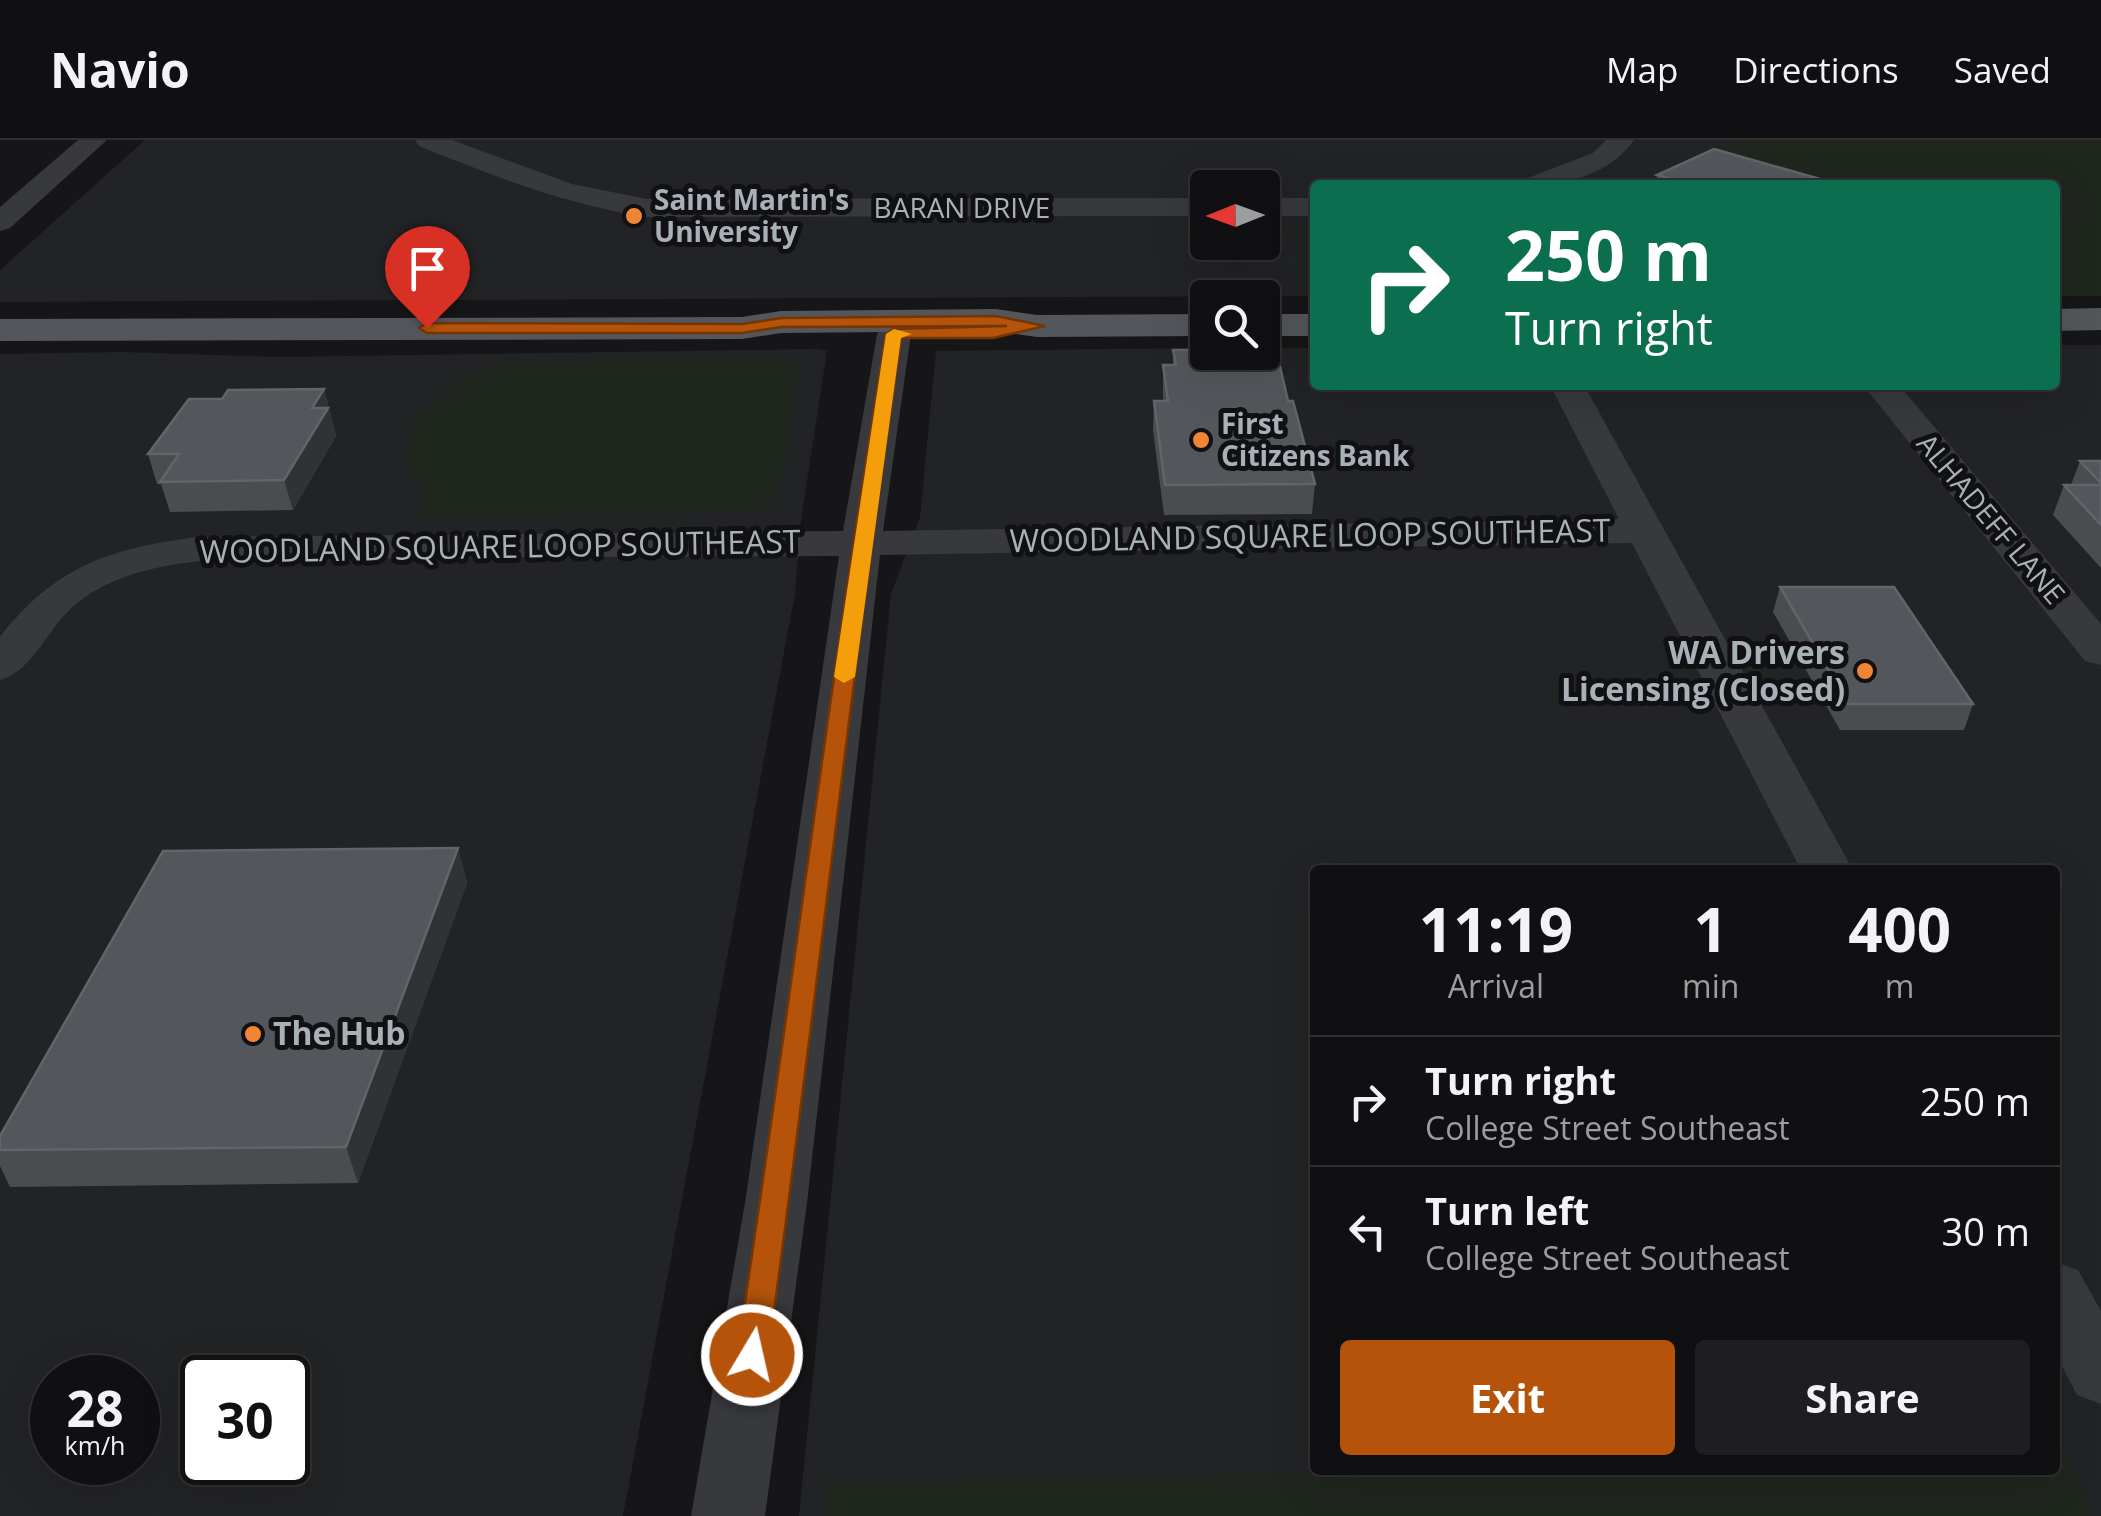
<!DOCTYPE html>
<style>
:root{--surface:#101012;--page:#1e1e20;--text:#f1f3f6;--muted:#9c9d9f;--line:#303032;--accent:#b45309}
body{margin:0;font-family:"Open Sans",sans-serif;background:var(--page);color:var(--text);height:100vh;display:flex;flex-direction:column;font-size:38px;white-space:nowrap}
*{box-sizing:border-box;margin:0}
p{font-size:32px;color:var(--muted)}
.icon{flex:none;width:55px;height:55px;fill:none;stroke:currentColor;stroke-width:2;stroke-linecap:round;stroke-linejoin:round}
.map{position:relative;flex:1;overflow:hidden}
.sheet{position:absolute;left:1310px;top:725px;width:750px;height:610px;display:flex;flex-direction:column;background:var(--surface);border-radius:10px;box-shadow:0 10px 40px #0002,0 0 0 2px var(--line)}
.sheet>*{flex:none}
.guide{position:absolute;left:1310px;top:40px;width:750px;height:210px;border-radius:10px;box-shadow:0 10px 40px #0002,0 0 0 2px var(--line);background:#0b6e4f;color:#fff;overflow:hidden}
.needle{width:65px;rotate:269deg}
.buttons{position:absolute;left:1190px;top:30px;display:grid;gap:20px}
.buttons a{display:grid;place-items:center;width:90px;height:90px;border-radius:10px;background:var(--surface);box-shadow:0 10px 40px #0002,0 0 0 2px var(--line);font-size:50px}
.speed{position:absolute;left:30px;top:1215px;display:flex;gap:20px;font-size:50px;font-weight:700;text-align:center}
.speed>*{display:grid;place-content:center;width:130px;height:130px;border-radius:50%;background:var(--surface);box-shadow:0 10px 40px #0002,0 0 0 2px var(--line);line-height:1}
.speed small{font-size:25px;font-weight:400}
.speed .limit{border:5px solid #111;border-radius:15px;background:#fff;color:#111}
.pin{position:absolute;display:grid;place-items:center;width:85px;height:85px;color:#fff;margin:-102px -42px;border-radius:50% 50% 50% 0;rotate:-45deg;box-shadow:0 0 10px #0007}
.pin .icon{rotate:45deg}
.me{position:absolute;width:110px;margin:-55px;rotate:9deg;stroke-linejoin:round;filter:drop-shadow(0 0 8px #0008)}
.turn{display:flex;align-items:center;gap:35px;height:210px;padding:0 30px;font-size:45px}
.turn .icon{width:130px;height:130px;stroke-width:2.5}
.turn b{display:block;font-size:70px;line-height:85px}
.eta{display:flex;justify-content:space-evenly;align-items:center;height:170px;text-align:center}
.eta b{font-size:60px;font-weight:700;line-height:70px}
.primary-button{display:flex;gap:20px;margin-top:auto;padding:20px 30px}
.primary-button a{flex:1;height:115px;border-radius:10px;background:var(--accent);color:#fff;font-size:40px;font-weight:700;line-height:115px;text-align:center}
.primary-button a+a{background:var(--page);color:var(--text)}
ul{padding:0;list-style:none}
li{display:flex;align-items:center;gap:30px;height:130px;padding:0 30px;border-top:2px solid var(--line)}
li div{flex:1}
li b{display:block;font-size:38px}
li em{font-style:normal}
header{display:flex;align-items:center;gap:60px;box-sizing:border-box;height:140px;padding:0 50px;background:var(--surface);border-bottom:2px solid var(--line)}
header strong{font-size:48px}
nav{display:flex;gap:55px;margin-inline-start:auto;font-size:35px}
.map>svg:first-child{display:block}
.built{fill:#222325;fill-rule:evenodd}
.green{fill:#1f261e}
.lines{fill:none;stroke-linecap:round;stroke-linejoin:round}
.street{fill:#37393d;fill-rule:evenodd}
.primary{fill:#53575c;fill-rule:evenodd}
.wall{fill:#494d50}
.shaded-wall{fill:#303235}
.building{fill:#53575b;stroke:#61656a;stroke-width:2.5}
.route{fill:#b45309;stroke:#753606;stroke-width:2.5}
.slow{fill:#f59e0b}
.poi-dot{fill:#f08536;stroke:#111113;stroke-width:4}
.labels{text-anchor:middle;stroke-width:10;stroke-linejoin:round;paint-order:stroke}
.far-poi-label{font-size:28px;font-weight:bold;fill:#a8b1b8;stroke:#111113;text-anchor:start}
.far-street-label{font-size:28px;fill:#a8b1b8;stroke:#111113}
.street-label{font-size:32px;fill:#a8b1b8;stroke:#111113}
.poi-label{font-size:32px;font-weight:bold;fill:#a8b1b8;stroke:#111113;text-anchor:end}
</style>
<header>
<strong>Navio</strong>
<nav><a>Map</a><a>Directions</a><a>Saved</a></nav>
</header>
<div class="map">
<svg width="2101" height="1376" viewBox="0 0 2101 1376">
<rect width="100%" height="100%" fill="#161618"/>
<!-- built -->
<path class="built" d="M145 0H2101L2055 45H1315V156L0 162V130ZM1208 48H1262V102H1208Z
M2055 205H2101V1376H799L891 454 920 377 936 211 1207 208 1208 212H1262L1263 208H1315V245H2055ZM1315 730H2055V1330H1315Z
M818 209 827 211 801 380 795 453 623 1376H0V214L123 212 281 217ZM52 1238H138V1322H52ZM202 1238H288V1322H202Z"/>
<!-- green -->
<path class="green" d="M1742 0H2101V156H2055V45H1825L1710 12Z
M673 217H779L800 228 779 354 760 371 416 378 422 351 406 323 419 273 470 236 500 224Z
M2055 1316H2069L2093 1376H824L827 1343 1460 1330H2055Z"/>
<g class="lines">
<!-- street -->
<path class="street" d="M78 0H107L10 88 0 91V67Z
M415 0H452L572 44 647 59 1208 58V76L647 77C567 65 493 36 419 6Z
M1606 0H1634C1607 37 1565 45 1521 45L1525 39 1593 13Z
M1262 58H1315V76H1262Z
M894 184 906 187 911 194 883 391 1619 379 1550 245H1584L1853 730H1801L1632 403 880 415 807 1063 765 1376H691L745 1063 839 416 218 419C168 424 117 431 76 464 49 485 33 532 0 540V497C55 426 111 408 198 397L843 391 877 194 882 187Z
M1863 245H1899L2101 484V525L2085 521Z
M2055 1122 2078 1130 2101 1171V1264L2077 1255 2055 1213Z"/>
<!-- primary -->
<path class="primary" d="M2101 168V190L2055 191V169Z
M996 169 1037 175 1208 174V196L1037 197 996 191 781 193 742 199 0 201V179L742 177 781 171Z
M1262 174H1315V196H1262Z"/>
</g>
<!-- wall -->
<path class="wall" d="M1657 35 1834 45H1655Z
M1173 210 1288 261 1315 344 1312 374 1164 375 1153 290 1154 261H1163V225H1173Z
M324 249 336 296 293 370 170 372 161 344H157L148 314 222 259Z
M2080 321H2101V428L2053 375 2064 345H2071Z
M1780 447 1973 564 1964 590H1840L1773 472Z
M458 708 467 743 358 1043 10 1047 0 1026V996Z"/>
<!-- shaded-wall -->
<path class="shaded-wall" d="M324 249 336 296 293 370 284 340 312 268Z
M458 708 467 743 358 1043 346 1007Z"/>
<!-- building -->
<path class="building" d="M1714 9 1834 43 1829 45H1693L1657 35Z
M1262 209H1276L1288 261H1293L1315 344 1165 345 1154 261H1168L1163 225H1176L1173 210H1208V212H1262Z
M324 249 312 268H328L284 340 160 342 179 314H148L189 259H222L228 250Z
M2080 321H2101V343Z
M2064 345H2101V385Z
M1780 447H1894L1973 564H1848Z
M458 708 346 1007 0 1010V996L163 711Z"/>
<!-- route -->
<path class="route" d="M996 176 1045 186 993 198H901C851 537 815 877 768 1215L763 1224 752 1228 742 1224 737 1215C789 875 831 533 886 194L894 189 1007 186 781 187 742 193H427L419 188 427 183 742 184 781 178Z"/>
<!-- slow -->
<path class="slow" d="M894 189 912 194 901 198 855 537 844 543 834 537 886 194Z"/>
<!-- markers -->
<g class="poi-dot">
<circle cx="634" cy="76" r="10"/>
<circle cx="1201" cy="300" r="10"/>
<circle cx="1865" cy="531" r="10"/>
<circle cx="253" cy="894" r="10"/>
</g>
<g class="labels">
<!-- far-poi labels -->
<g class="far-poi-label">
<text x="654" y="70">Saint Martin's<tspan x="654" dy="32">University</tspan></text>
<text x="1221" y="294">First<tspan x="1221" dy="32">Citizens Bank</tspan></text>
</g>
<!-- far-street labels -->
<g class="far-street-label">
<text x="962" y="78">BARAN DRIVE</text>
<text transform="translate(1991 379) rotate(50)" y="10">ALHADEFF LANE</text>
</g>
<!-- street labels -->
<g class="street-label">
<text transform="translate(1310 396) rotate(-1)" y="11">WOODLAND SQUARE LOOP SOUTHEAST</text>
<text transform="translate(500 407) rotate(-1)" y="11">WOODLAND SQUARE LOOP SOUTHEAST</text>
</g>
<!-- poi labels -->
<g class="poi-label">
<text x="1845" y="524">WA Drivers<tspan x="1845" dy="37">Licensing (Closed)</tspan></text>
<text x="273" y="905" text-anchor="start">The Hub</text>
</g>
</g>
</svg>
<div class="buttons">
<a><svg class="needle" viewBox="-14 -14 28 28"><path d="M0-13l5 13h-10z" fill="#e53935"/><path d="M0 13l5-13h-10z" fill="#9c9d9f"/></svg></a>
<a><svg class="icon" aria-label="search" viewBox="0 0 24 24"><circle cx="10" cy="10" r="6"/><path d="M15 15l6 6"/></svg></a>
</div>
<div class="speed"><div>28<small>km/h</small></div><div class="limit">30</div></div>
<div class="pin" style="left:427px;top:188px;background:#d93025"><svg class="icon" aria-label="arrive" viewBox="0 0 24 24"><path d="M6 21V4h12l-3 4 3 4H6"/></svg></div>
<svg class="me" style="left:752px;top:1215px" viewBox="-20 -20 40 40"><circle r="17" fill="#b45309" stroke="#fff" stroke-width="3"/><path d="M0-11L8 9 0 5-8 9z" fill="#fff"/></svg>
<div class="guide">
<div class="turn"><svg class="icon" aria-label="right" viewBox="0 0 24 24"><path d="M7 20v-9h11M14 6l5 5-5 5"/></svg><div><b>250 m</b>Turn right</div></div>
</div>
<section class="sheet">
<div class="eta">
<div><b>11:19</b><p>Arrival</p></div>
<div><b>1</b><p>min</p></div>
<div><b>400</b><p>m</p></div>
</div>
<ul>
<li><svg class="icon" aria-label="right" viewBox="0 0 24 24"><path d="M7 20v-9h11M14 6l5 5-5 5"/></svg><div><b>Turn right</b><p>College Street Southeast</p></div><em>250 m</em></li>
<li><svg class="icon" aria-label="left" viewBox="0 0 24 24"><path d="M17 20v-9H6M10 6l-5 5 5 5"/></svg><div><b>Turn left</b><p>College Street Southeast</p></div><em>30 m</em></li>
</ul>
<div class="primary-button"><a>Exit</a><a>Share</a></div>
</section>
</div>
